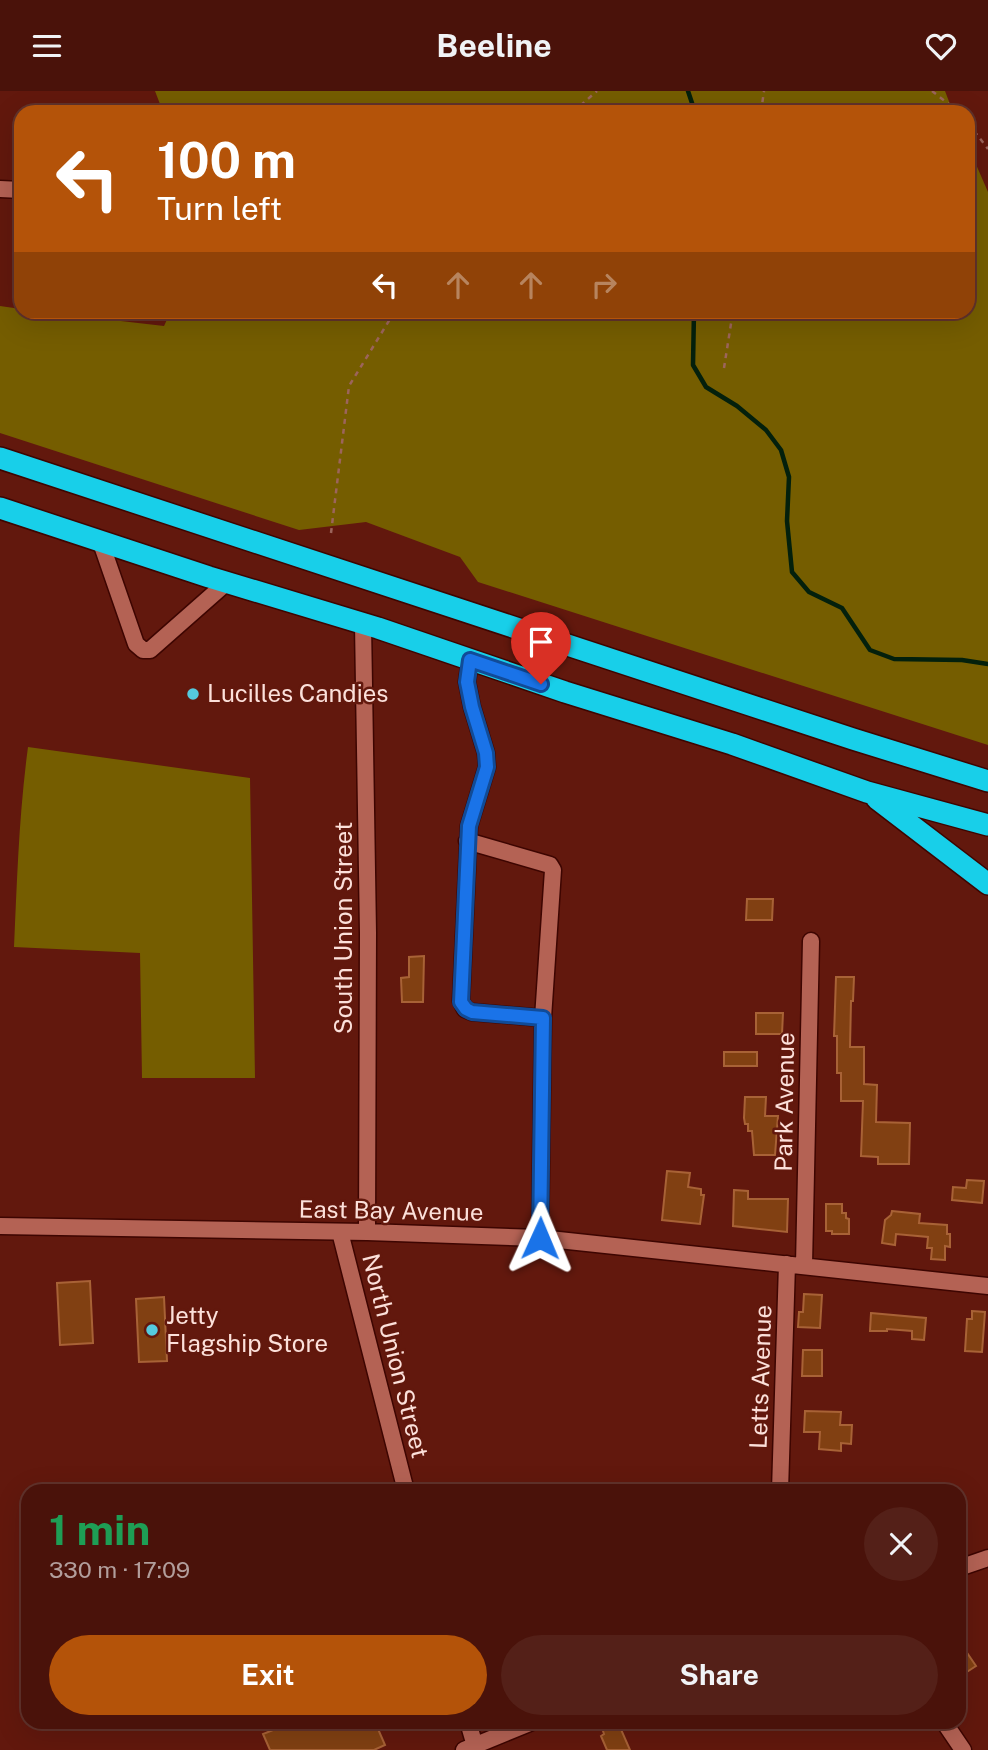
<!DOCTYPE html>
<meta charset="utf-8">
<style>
:root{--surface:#4a120a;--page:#542018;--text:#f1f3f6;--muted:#b29e9c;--line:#61322b;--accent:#b45309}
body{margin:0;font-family:"Public Sans",sans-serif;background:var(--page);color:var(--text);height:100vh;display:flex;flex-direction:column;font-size:26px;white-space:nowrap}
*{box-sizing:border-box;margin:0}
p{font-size:23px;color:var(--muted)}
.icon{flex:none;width:38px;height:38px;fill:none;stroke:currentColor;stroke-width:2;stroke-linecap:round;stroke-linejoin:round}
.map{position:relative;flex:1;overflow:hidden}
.side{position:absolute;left:21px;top:1393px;width:945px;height:245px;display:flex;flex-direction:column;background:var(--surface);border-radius:21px;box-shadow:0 7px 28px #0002,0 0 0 2px var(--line)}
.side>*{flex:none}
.hud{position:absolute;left:14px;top:14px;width:961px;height:214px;border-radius:21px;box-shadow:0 7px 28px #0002,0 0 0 2px var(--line);background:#b45309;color:#fff;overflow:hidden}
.pin{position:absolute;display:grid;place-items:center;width:60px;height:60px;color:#fff;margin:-72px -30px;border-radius:50% 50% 50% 0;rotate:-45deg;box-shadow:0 0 7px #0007}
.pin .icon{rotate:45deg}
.me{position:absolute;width:77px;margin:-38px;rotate:1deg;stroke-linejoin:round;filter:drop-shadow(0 0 5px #0008)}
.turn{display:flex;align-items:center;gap:24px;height:147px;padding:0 28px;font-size:32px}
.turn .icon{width:91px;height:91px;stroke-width:2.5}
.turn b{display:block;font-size:49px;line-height:60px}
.lanes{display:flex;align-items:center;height:66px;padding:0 28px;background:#0003;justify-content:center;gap:35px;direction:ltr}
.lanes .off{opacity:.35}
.round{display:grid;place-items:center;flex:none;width:74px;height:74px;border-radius:37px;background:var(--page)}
.summary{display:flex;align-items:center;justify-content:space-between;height:119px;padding:0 28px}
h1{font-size:42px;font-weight:700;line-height:52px;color:#1e9e55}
.cta{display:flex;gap:14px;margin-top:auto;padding:14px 28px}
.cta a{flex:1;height:80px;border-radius:42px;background:var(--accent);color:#fff;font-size:28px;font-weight:700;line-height:80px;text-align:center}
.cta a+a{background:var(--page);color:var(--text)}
header{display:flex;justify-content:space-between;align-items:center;height:91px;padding:0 28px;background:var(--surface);font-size:32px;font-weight:700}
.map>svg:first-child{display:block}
.green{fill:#755d00}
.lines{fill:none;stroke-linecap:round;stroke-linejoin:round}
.stream{stroke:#03200c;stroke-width:4.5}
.building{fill:#814012;stroke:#a86236;stroke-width:2}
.minor-casing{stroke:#3d0501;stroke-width:19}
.highway-casing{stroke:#3d0501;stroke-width:24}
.path{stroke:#9c645b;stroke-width:2.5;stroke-dasharray:5 5;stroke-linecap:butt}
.minor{stroke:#b46254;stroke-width:16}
.highway{stroke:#18cfe9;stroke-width:21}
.route-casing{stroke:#114b97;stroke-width:18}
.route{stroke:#1a73e8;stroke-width:12}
.poi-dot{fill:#55cade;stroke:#62180d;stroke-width:2.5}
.labels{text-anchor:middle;stroke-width:5;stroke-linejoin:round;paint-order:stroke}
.poi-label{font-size:24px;fill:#fce0da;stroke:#62180d;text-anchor:start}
.street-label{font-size:24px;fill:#fce0da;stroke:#62180d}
</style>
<header><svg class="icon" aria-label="menu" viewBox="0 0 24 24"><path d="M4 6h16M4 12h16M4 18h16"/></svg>Beeline<svg class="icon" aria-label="heart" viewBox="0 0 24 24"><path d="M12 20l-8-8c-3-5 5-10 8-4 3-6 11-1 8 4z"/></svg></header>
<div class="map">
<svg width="988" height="1659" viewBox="0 0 988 1659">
<rect width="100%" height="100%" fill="#62180d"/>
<!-- green -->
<path class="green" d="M155 0H945L953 21H163Z
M968 55 988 101V654L478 491 460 466 366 431 299 439 0 342V215L21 218V220L43 221 164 235 171 220H968Z
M28 656 250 687 255 987H142L140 862 14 856C17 789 19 723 28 656Z"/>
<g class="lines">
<!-- stream -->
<path class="stream" d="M688 0 695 21
M694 220 693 274 706 296 737 315 766 339 781 359 789 386 787 430 792 481 809 501 842 517 870 559 894 568 962 569 988 573"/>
</g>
<!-- building -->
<path class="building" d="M747 808H773L772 829H746Z
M424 865 423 911H402L401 887 409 886V866Z
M836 886H854L853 910H851L850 956H864V993L877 994 876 1031 910 1032 909 1073H878V1066L861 1065 863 1010H841V982H837V945H834Z
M756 922H783L782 943H756Z
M724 961H757V975H724Z
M745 1006H766L765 1025H778L775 1064H754L752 1040H748V1033H745L744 1027Z
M667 1080 690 1082 688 1096 701 1098V1104H704L700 1133 662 1129Z
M967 1089 984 1090 982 1112 952 1109 953 1096 966 1097Z
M734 1099 748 1100V1108H788L787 1141 733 1135Z
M826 1113H842V1122H846V1127L849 1128V1143H832V1140H826Z
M892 1120 920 1123 919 1132 947 1134V1143H950V1156L945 1155V1169L931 1168 932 1157H927L928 1146 896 1143 895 1154 882 1152 885 1129 891 1124Z
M90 1190 93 1252 60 1254 57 1192Z
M804 1203 822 1204 820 1237 798 1236 799 1221H803Z
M164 1206 167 1270 139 1271 136 1208Z
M972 1220 985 1221 982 1261 965 1260 967 1228H972Z
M871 1222 926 1227 924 1249 912 1248V1240L887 1238V1240H870Z
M803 1259H822V1285H802Z
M805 1320 841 1321 840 1334H852L851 1353 841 1352V1360L819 1358 820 1341H804Z
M959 1550 976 1575 959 1586Z
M293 1631H375L385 1654 374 1659H270L263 1643Z
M614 1632 616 1638 620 1636 630 1659H607L601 1645 604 1643 602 1637Z"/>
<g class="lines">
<!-- minor casing -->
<g class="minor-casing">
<path id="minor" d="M0 98 21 99
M100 449 136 553 143 559H150L226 492
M363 533 368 842 367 1141
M470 569 467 591 472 616 486 662 487 676 469 735 461 910 465 918 472 921 543 927 540 1147
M467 750 550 774 553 779 543 927
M0 1135 367 1141 540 1147 988 1195
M340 1141 406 1400
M804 1174 811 850
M780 1400 787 1173
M959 1477 988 1467
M468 1631 475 1655
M944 1631 963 1659
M464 1659 532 1631"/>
</g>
<!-- highway casing -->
<g class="highway-casing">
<path id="highway" d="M0 367 853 648 988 690
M0 417 209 486 378 537 565 601 732 653 867 701 988 734
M877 708 988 793"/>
</g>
<!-- path -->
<path class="path" d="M932 0 959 21
M573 21 597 0
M761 21 764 0
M968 32 988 58
M724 277 733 220
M331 442 349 295 395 220"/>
<!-- minor -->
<use href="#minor" class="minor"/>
<!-- highway -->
<use href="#highway" class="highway"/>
</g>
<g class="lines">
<!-- route casing -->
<g class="route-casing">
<path id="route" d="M540 1147 543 927 472 921 466 918 461 911 469 735 487 676 486 662 472 616 467 591 470 569 541 593"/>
</g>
<!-- route -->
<use href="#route" class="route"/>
</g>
<!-- markers -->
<g class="poi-dot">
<circle cx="193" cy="603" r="7"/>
<circle cx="152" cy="1239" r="7"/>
</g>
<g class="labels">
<!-- poi labels -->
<g class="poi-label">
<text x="207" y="611">Lucilles Candies</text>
<text x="166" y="1233">Jetty<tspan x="166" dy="28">Flagship Store</tspan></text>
</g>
<!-- street labels -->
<g class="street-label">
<text transform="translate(344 837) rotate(-90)" y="8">South Union Street</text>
<text transform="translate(785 1011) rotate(-89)" y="8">Park Avenue</text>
<text transform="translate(391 1120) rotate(1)" y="8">East Bay Avenue</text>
<text transform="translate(395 1265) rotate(76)" y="8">North Union Street</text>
<text transform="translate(761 1286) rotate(-88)" y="8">Letts Avenue</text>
</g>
</g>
</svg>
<div class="pin" style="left:541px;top:593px;background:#d93025"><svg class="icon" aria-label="arrive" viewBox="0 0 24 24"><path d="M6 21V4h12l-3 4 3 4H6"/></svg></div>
<svg class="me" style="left:540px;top:1147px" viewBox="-20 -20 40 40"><path d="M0-17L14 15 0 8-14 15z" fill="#1a73e8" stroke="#fff" stroke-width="4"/></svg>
<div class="hud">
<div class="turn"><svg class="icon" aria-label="left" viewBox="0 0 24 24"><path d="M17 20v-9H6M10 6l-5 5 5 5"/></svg><div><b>100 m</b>Turn left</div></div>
<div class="lanes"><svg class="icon" aria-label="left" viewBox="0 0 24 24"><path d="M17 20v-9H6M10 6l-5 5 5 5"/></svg><svg class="icon off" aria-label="ahead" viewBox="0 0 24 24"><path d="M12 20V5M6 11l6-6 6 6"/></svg><svg class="icon off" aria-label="ahead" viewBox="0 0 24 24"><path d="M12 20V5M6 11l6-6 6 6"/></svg><svg class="icon off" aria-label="right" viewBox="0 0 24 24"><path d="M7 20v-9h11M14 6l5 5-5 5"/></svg></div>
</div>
<section class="side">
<div class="summary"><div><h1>1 min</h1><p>330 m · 17:09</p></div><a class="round"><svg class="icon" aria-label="close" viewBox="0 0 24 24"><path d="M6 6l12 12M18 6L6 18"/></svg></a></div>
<div class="cta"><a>Exit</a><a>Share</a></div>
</section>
</div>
